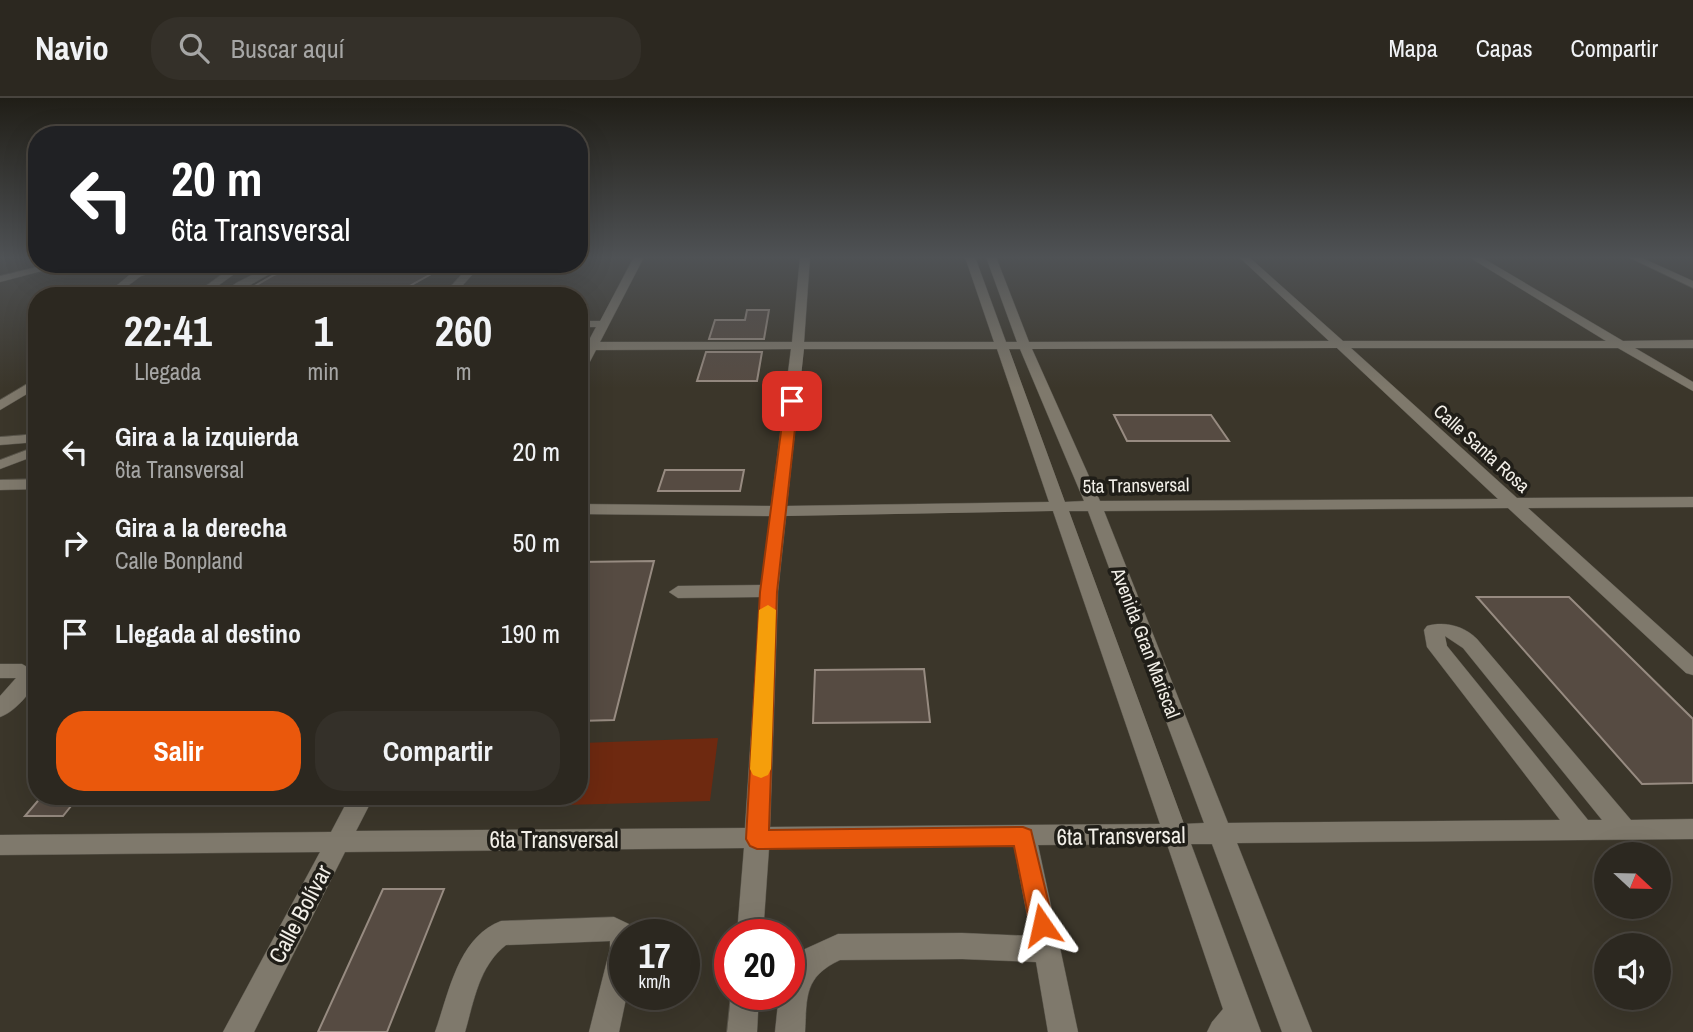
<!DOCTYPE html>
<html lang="es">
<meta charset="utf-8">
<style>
:root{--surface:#2c2820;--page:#343029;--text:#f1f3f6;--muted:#a6a6a5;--line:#48443e;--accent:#ea580c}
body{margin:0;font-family:"Archivo Narrow",sans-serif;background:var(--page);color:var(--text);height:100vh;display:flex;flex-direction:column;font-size:26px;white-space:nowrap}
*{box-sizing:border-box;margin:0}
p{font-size:23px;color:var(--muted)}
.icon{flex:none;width:38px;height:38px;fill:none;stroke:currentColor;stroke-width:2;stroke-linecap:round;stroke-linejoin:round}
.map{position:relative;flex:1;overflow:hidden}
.details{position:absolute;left:28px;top:189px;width:560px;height:518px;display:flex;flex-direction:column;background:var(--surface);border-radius:28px;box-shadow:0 7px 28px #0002,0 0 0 2px var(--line)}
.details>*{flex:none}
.banner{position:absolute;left:28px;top:28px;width:560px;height:147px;border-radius:28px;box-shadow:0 7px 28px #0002,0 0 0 2px var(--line);background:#202124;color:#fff;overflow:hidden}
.needle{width:46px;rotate:112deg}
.buttons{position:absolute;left:1594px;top:744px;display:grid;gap:14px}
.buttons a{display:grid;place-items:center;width:77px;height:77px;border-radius:50%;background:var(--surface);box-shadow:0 7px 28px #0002,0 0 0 2px var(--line);font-size:35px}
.speed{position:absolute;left:609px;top:821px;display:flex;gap:14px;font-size:35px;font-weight:700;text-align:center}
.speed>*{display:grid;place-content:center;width:91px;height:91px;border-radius:50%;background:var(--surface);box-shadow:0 7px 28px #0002,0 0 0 2px var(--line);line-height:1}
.speed small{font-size:18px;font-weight:400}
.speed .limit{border:10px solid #d22;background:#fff;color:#111}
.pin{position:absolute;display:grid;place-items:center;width:60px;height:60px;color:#fff;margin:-30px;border-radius:14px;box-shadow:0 4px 10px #0006}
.me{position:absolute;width:77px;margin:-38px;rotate:349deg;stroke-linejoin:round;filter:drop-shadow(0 0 5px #0008)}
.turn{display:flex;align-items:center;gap:24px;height:147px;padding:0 28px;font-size:32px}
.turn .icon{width:91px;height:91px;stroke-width:2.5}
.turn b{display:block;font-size:49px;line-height:60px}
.eta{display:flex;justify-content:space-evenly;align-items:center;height:119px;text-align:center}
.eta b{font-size:42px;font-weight:700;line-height:49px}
.cta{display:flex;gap:14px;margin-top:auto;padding:14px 28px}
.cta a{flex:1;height:80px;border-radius:28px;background:var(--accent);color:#fff;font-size:28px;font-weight:700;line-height:80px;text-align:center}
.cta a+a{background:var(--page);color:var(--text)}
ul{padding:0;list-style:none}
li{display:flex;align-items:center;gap:21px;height:91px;padding:0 28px}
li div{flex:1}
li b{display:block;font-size:26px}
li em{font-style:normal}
header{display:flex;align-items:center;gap:42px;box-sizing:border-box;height:98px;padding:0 35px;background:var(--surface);border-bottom:2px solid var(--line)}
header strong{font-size:33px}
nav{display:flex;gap:38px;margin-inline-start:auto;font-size:24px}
.search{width:490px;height:63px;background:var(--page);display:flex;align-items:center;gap:18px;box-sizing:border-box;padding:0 24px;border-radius:28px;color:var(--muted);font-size:26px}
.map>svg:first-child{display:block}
.green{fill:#6e2910}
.building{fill:#564b42;stroke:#978b81;stroke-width:2}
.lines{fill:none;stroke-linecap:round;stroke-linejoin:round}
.minor-casing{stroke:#58544a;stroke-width:1}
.minor{fill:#7f796c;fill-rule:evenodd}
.route{fill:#ea580c;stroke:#983908;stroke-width:2}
.slow{fill:#f59e0b}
.labels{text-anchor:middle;stroke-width:7;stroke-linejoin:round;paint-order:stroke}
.street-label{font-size:19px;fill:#f2efe8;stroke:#201e18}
.near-street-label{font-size:23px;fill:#f2efe8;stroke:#201e18}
</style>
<header>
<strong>Navio</strong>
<div class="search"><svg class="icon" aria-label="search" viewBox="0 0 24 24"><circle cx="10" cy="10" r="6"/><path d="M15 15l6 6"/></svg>Buscar aquí</div>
<nav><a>Mapa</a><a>Capas</a><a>Compartir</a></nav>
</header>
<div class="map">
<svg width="1693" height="934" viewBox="0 0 1693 934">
<rect width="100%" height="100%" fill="#3b362a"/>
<!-- green -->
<path class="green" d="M718 640 710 703 565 707 567 698H579V656L582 645Z"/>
<!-- building -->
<path class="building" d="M300 166H449L397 195 381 198H237L274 177Z
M747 212H769L764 241H709L715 222H745Z
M706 254H762L757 283H697Z
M1114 317H1211L1229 343H1127Z
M665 372H744L740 393H658Z
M654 463 614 622 579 623V464Z
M1477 499H1569L1693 621V685L1642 686Z
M924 571 930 624 813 625 815 572Z
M42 698H79L63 718H25Z
M383 791H444L387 934H318Z"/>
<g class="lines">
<!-- minor casing -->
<g class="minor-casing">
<path id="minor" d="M634 159H644L600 244H792L800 159H810L804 244H994L965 159H975L1006 244H1017L986 159H996L1029 244 1329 243 1239 159H1249L1343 243H1606L1469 159H1481L1623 243 1693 242V250H1635L1693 284V293L1618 250H1351L1517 400 1693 399V409L1528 410 1693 559V577L1686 575 1508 410 1104 413 1228 725 1560 722 1427 549 1424 532 1427 528C1445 523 1464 528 1477 541L1631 722 1693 721V741L1237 745 1312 934H1282L1212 746H1191L1261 934H1207L1212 924 1223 911 1167 746 1038 747 1078 934H1048L1036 864 962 861 840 862C804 879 807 898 805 934H775L779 896H789L791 866 805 851 838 836 962 835 1031 838 1014 748 769 750 763 836H737L744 750 345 754 254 934H223L320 754 0 757V737L331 734 350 698H374L356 733 745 730 760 499 678 500 669 494 678 488 761 487 770 418 579 416V406L771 408 791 251 596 252 585 273 579 277V261L596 229H579V223H600ZM1337 250 1498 401 1100 403 1032 251ZM804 251H997L1049 404 787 408ZM1009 251H1020L1084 403 1065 404ZM1053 413 1160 726 770 729 778 493 786 418ZM1069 413H1088L1204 725 1184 726ZM1445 538 1463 550 1602 722H1588L1447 548Z
M1628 159H1640L1693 183V190Z
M49 166H68L0 184V178Z
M161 166H178L141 178 125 190 116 188 133 174Z
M236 166H248L204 198H192Z
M274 166H287L231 198H219L236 185Z
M471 166H482L453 198H442Z
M37 280V290L0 312V302Z
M37 336V344L0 347V339Z
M37 348V357L0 371V362Z
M37 381V391L0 392V382Z
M0 566H22L37 575C36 591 15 614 0 619V598L16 580H0Z
M614 819 633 828 636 836H625V896H627L619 934H589L610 851V843L506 847C479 868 474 903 465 934H435C449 895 458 839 501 823Z
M731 896H759L757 934H727Z"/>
</g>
<!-- minor -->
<use href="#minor" class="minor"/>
</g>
<!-- sky -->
<linearGradient id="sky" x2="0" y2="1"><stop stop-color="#201e17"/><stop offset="0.55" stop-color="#4f5255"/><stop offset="1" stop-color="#4f5255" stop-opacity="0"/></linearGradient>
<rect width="1693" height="290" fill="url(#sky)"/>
<!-- route -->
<path class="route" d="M792 299 798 303 777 494 769 732 1023 729 1031 732 1054 827 1051 835 1042 838 1034 835 1030 827 1014 748 757 751 750 748 746 741 760 494 785 303Z"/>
<!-- slow -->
<path class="slow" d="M768 507 776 512 771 671 768 677 761 680 753 677 750 671 759 512Z"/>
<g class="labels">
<!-- street labels -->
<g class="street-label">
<text transform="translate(1482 350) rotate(42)" y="7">Calle Santa Rosa</text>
<text transform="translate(1136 387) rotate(-1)" y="7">5ta Transversal</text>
<text transform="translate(1146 545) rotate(69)" y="7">Avenida Gran Mariscal</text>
</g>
<!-- near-street labels -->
<g class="near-street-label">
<text transform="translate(1121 738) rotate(-1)" y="8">6ta Transversal</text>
<text x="554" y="750">6ta Transversal</text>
<text transform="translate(300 816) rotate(-62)" y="8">Calle Bolívar</text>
</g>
</g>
</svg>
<div class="buttons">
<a><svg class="needle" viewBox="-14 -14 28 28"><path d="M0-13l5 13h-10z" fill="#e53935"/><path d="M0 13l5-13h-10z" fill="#a6a6a5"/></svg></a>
<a><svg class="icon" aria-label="sound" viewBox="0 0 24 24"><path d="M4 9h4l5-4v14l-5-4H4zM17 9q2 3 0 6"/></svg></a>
</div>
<div class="speed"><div>17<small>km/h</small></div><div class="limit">20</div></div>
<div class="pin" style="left:792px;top:303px;background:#d93025"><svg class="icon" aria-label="arrive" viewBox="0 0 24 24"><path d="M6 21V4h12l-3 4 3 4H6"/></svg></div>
<svg class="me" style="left:1042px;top:827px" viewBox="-20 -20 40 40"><path d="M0-17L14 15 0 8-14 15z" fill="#ea580c" stroke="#fff" stroke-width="4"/></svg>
<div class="banner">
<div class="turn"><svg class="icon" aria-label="left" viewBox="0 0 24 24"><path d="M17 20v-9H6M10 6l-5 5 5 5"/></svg><div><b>20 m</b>6ta Transversal</div></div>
</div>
<section class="details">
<div class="eta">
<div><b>22:41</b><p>Llegada</p></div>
<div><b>1</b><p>min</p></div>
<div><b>260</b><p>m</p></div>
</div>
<ul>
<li><svg class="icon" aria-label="left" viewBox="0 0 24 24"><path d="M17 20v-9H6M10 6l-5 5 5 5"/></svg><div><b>Gira a la izquierda</b><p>6ta Transversal</p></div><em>20 m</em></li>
<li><svg class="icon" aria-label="right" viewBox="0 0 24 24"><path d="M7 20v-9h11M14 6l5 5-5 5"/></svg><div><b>Gira a la derecha</b><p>Calle Bonpland</p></div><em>50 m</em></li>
<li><svg class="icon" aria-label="arrive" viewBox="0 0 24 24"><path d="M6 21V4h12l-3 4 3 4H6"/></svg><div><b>Llegada al destino</b></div><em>190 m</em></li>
</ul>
<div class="cta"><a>Salir</a><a>Compartir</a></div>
</section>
</div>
